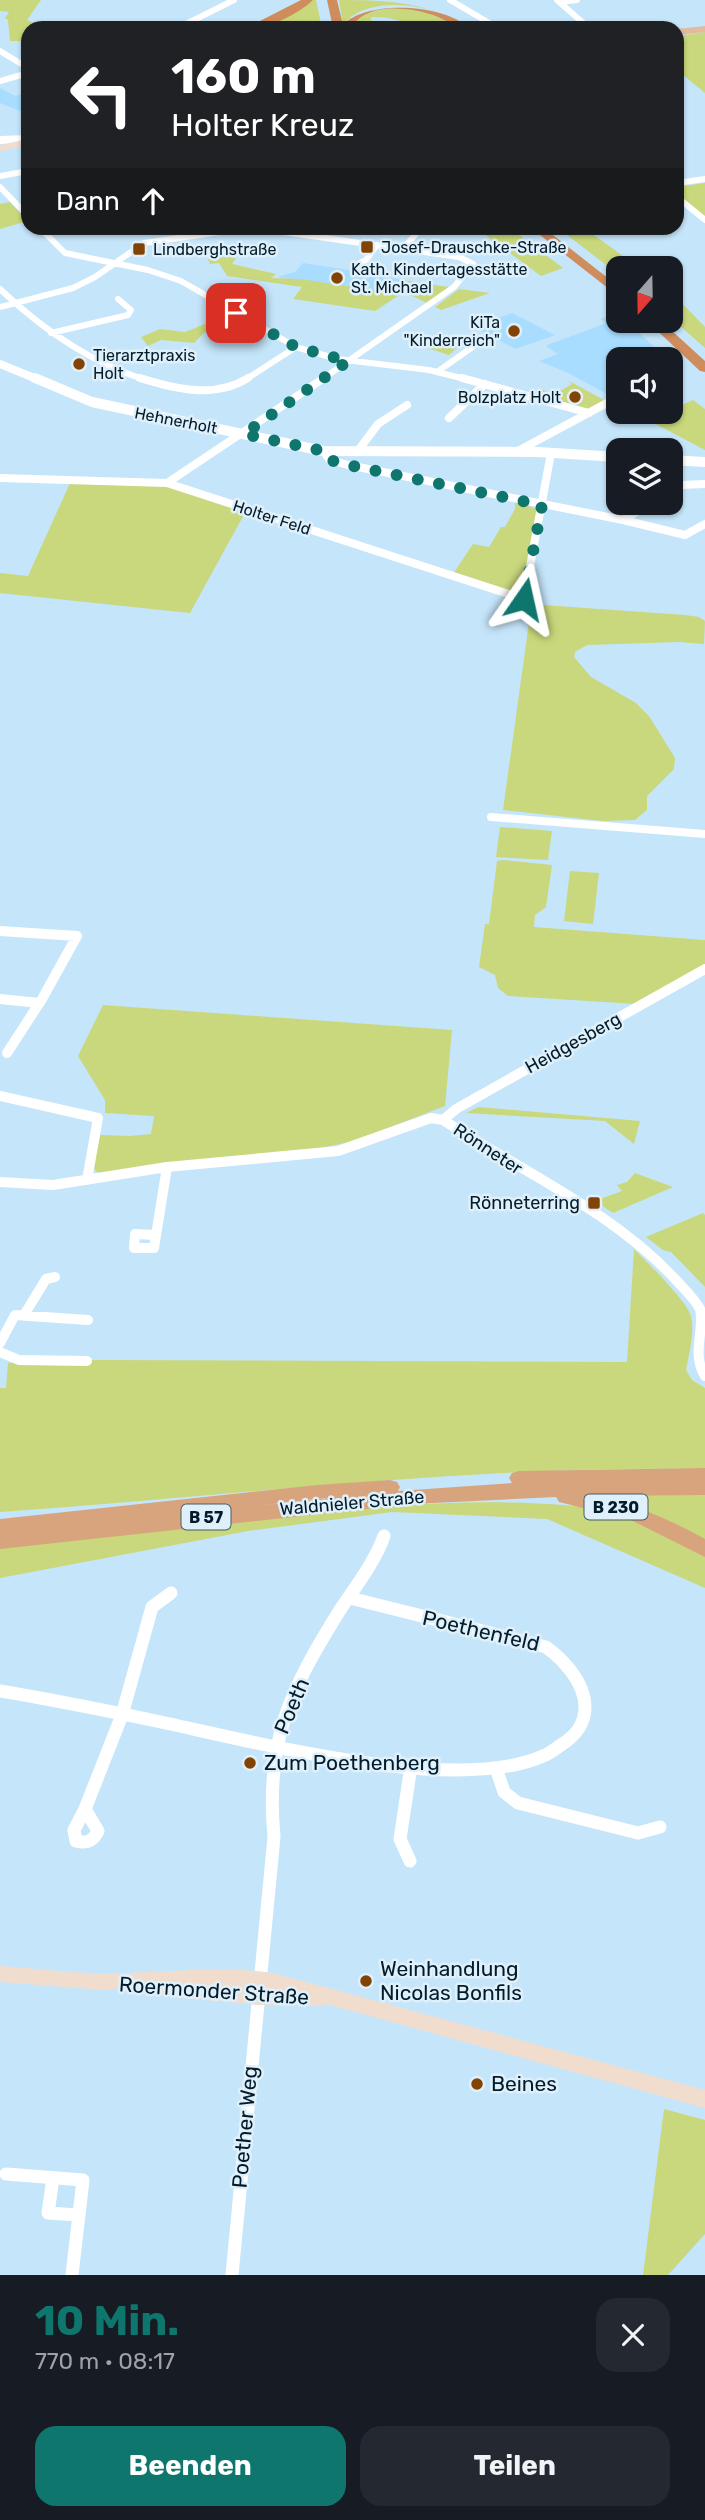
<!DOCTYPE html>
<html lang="de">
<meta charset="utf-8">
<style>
:root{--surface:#171b24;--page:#242831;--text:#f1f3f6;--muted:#9ea1a6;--accent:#0f766e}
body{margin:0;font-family:Rubik,sans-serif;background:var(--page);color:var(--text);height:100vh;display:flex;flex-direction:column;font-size:26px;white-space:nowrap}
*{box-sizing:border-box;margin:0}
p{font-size:23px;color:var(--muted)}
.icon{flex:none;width:38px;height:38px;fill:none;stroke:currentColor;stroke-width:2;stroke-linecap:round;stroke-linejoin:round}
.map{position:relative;height:2275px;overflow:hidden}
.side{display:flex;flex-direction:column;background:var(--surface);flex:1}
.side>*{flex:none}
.banner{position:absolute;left:21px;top:21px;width:663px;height:214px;border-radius:21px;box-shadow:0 2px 5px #0004;background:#202124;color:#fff;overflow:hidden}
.needle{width:46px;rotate:200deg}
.tools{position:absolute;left:606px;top:256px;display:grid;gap:14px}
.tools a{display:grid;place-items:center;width:77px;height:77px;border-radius:14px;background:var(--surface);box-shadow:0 2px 5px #0004;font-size:35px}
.pin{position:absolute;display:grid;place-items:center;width:60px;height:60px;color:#fff;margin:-30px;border-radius:14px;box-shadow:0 4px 10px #0006}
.me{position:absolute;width:77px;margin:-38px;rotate:11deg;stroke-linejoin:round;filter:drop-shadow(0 0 5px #0008)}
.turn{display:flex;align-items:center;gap:24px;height:147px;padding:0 35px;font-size:32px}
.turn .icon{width:91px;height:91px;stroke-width:2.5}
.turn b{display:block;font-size:49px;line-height:60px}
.then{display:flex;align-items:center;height:66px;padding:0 35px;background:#0003;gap:14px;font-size:26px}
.round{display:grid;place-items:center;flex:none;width:74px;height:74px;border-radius:21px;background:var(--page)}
.overview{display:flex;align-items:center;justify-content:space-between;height:119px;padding:0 35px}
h1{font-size:42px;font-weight:700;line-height:52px;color:var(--accent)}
.action{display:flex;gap:14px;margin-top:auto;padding:14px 35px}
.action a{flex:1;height:80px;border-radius:21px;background:var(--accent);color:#fff;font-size:28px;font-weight:700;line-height:80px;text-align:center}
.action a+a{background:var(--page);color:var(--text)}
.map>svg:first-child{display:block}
.built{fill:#a8ddff}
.green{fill:#c9d87c}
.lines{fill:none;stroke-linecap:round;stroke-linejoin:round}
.minor-far3{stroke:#fff;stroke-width:6}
.minor-far2{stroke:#fff;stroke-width:8}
.minor-far1{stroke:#fff;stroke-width:10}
.minor{stroke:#fff;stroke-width:13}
.tertiary-far1{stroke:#fff;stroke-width:8}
.tertiary{stroke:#fff;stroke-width:10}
.secondary{fill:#f1ddce;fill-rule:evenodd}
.primary{fill:#e2bb9e;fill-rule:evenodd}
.trunk{fill:#d8a47e;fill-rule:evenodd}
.motorway{fill:#cf8d5d;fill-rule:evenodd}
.route{stroke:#0f766e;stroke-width:12;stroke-dasharray:0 21.6}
.poi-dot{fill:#824405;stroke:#e0f0fa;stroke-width:2.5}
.labels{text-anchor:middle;stroke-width:5;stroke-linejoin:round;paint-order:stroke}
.far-poi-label{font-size:16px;fill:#021c2b;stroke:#e0f0fa;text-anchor:start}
.far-street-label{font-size:16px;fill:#021c2b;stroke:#e0f0fa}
.shield{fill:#e0f0fa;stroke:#455c69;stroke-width:2}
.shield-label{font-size:16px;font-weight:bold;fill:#021c2b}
.street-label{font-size:18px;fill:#021c2b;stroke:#e0f0fa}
.poi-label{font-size:18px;fill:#021c2b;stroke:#e0f0fa;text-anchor:end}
.near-street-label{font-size:21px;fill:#021c2b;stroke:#e0f0fa}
.near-poi-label{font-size:21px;fill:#021c2b;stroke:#e0f0fa;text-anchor:start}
</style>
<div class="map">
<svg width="705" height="2275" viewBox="0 0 705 2275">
<rect width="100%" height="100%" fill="#c5e5fa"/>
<!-- built -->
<path class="built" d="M0 88 15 96 28 92V114L0 103Z
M303 263 362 272 402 280 392 293 277 277 295 272Z
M512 313 555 335 516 349 473 327Z
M617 313 618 320H625L663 355 652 359H618V388L607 394 566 372 539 361 558 354 547 347V345L607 323 600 319Z"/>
<!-- green -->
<path class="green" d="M0 0H41L27 20 45 28H28V41H10L8 20 5 18 9 12 0 11Z
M312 0H316L322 28H256L295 12Z
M339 0C389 0 427 2 471 28 459 26 448 16 436 12 410 2 361 0 343 25Z
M400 8 425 11 460 28C447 28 427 32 415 27 400 20 390 17 372 17L370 20 399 28H351C362 10 381 9 400 8Z
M705 32V93L677 70V36Z
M705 183V217L677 194V187Z
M10 202 28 221 0 229V204Z
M476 228H510L563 268 541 276Z
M558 228H584L640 268H618V274Z
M216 248 223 256 236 258 232 264 276 274 271 278 300 279 392 293 402 280 449 287 427 303 404 292 375 311 293 299 302 287 227 276 219 263 210 264 208 259 216 258 210 249Z
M459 289 490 293 441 310 435 307Z
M670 291 705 327V348L670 317Z
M221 309 230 314 219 318 194 343 161 340 148 346 141 337 160 329 185 332 205 324Z
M438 334 462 343 449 355 421 346Z
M569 381 604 400 587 410 534 393 540 389 555 394 572 384Z
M693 400 705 409V450L648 420Z
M70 483 167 485 246 511 190 613 0 593V573L28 576Z
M515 502 537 509 522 596 453 574 473 544 489 547 501 527H505L515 509Z
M543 605 685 615 699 617 705 621 704 644 679 642 587 645 575 652 574 657 591 677 636 703 649 716 675 758 674 769 647 796V810L635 820 603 821 503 810 530 615 534 608Z
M500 827 552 831 548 860 496 857Z
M503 860 552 865 546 907 535 915 534 927 705 940V964L636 1004 508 996 498 988 495 975 479 967 485 924H489L497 861Z
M570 871 599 873 593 924 564 921Z
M103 1005 452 1030 445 1106 354 1141 306 1151 99 1174 93 1168 100 1135 130 1136 151 1134 154 1116 105 1113V1100L78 1056Z
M478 1107 640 1121 634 1144 605 1121 466 1113Z
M635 1173 673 1187 613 1213 595 1201 622 1191 617 1185 627 1182Z
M703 1213 705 1215V1287L671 1252 663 1250 646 1237Z
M634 1249C646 1261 687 1301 691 1316 695 1333 689 1353 686 1370L692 1380 705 1388V1469C469 1465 235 1496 0 1512V1388H6L8 1363 90 1360 627 1362Z
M622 1493H705V1588L547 1519 392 1512 248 1531 0 1578V1545C91 1535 183 1526 274 1517 391 1505 512 1493 628 1513Z
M664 2109 705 2120V2234L668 2275H643Z"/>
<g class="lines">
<!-- minor-far3 -->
<path class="minor-far3" d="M450 0 491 24
M557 0 589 28
M559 2 577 0
M178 28 234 0
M0 51 28 68
M0 81 28 73
M0 176 28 171
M677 183 705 179
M0 187 28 216
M677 197 705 220
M40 228 65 253 148 270 181 281 296 347 337 359 429 370 469 380
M403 249 421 228
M356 265 366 260 377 245
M0 289C41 328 91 363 146 380
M0 307 73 288 95 277 144 243 241 229 269 230 459 257 473 264 454 287 321 380
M51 333 128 315 131 310 118 299
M437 372 474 346
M245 380 296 347"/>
<!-- minor-far2 -->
<path class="minor-far2" d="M140 378C175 389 215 399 248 378
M462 378 589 413
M449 418 485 384
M323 451 330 460 348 465 623 520
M357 452 378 424 407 405
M516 452 618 397
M0 478 167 483 524 599 551 453
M167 483 324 378
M670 492 681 485 705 484
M653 502 623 520 685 535 705 524
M491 817 705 834"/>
<!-- minor-far1 -->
<path class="minor-far1" d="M0 931 77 936 42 999 7 1053
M0 999 39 1003
M0 1096 98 1118 87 1180
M443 1120 456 1109 705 969
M0 1182 53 1185 167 1167 338 1151 431 1118 443 1120C521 1171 612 1211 676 1280 684 1289 694 1298 700 1309 705 1330 691 1354 705 1376
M156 1235 135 1234 134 1248H154L167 1167
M24 1315 46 1279 55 1277
M0 1343 15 1315 88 1320
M0 1352 19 1360 87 1361"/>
<!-- minor -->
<path class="minor" d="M0 1691C54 1700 108 1711 161 1722 255 1742 456 1795 543 1756 549 1754 555 1749 561 1745 575 1736 585 1725 585 1707 585 1683 564 1660 546 1647L350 1598
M496 1768 504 1792 518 1803 638 1833 660 1827
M85 1809 98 1831C93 1841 87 1844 76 1841L74 1830Z
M85 1809 122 1715 152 1607 171 1593
M410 1861 400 1839 411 1766
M6 2174 83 2180 72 2275
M53 2178 48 2213 78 2215
M232 2275 274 1837C265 1741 290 1690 340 1610 355 1587 375 1562 384 1536"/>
<!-- tertiary-far1 -->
<path class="tertiary-far1" d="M0 140 28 139
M0 364 39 380"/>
<!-- tertiary -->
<path class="tertiary" d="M35 378 92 402 323 451 538 452 618 457
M670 460 705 462"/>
<!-- secondary -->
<path class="secondary" d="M28 139V145L0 151V145Z
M0 1966C30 1968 61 1972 91 1973 153 1975 211 1964 273 1973L705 2090V2108L326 2004 320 2006 258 2005 141 1994 134 1992 132 1987 103 1990 0 1982Z"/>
<!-- primary -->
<path class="primary" d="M705 26V32L677 35V29Z"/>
<!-- trunk -->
<path class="trunk" d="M705 1468V1495L596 1496C638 1506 667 1518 705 1539V1557L631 1520 559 1502 556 1497 413 1504 0 1549V1519L317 1485 390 1480 397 1482 400 1487 398 1491 512 1483 509 1478 512 1473 519 1471ZM330 1498 220 1510 317 1499Z"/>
<!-- motorway -->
<path class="motorway" d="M301 0H313C296 16 269 28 246 28Z
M327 0H337L343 25C365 0 443 3 469 28 454 28 447 20 433 15 409 7 366 2 351 28H333Z
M531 228H544L618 286V296Z
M646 320H660L705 361V372L700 371Z"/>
</g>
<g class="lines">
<!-- route -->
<path class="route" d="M236 313 296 347 348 361 244 434 323 451 330 460 348 465 542 505 524 599"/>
</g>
<!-- markers -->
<g class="poi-dot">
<rect x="360" y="240" width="14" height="14" rx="3.5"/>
<rect x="132" y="242" width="14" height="14" rx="3.5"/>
<circle cx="337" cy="278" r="7"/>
<circle cx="514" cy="331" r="7"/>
<circle cx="79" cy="364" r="7"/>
<circle cx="575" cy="397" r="7"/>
<rect x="587" y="1196" width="14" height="14" rx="3.5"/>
<circle cx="250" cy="1763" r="7"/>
<circle cx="366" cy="1981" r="7"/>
<circle cx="477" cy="2084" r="7"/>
</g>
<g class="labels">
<!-- far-poi labels -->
<g class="far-poi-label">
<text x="381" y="253">Josef-Drauschke-Straße</text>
<text x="153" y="255">Lindberghstraße</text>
<text x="351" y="275">Kath. Kindertagesstätte<tspan x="351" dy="18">St. Michael</tspan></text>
<text x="500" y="328" text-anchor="end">KiTa<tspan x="500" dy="18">"Kinderreich"</tspan></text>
<text x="93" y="361">Tierarztpraxis<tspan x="93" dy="18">Holt</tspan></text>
<text x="561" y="403" text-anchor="end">Bolzplatz Holt</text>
</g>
<!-- far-street labels -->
<g class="far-street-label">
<text transform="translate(176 420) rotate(11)" y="6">Hehnerholt</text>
<text transform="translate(272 517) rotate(18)" y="6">Holter Feld</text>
</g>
<!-- shield labels -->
<g class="shield">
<rect x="584.5" y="1494.5" width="63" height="25" rx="5"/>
<rect x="181.5" y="1504.5" width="49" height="25" rx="5"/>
</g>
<g class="shield-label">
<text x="616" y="1513">B 230</text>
<text x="206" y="1523">B 57</text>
</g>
<!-- street labels -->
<g class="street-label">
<text transform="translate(573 1043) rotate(-29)" y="6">Heidgesberg</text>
<text transform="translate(488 1149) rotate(33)" y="6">Rönneter</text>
<text transform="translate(352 1503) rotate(-5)" y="6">Waldnieler Straße</text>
</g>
<!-- poi labels -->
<g class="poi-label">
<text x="580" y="1209">Rönneterring</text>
</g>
<!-- near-street labels -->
<g class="near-street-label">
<text transform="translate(481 1631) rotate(13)" y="7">Poethenfeld</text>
<text transform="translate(292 1706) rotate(-67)" y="7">Poeth</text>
<text transform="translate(214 1991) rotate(4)" y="7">Roermonder Straße</text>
<text transform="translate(245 2127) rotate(-85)" y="7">Poether Weg</text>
</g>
<!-- near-poi labels -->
<g class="near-poi-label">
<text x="264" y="1770">Zum Poethenberg</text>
<text x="380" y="1976">Weinhandlung<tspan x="380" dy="24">Nicolas Bonfils</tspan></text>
<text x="491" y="2091">Beines</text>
</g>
</g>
</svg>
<div class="tools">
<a><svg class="needle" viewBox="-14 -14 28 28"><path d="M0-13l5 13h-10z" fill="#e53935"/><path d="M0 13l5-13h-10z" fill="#9ea1a6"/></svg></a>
<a><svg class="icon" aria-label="sound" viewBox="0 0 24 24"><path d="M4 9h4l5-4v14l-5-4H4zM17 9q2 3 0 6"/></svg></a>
<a><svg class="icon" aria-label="layers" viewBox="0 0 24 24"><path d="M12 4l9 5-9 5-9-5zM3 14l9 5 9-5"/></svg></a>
</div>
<div class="pin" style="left:236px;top:313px;background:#d93025"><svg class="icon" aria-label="arrive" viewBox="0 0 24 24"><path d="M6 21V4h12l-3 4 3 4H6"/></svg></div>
<svg class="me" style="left:524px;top:599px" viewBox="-20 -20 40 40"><path d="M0-17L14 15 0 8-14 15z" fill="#0f766e" stroke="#fff" stroke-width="4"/></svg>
<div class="banner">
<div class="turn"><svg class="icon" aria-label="left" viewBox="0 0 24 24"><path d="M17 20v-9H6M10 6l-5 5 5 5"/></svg><div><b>160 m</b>Holter Kreuz</div></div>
<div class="then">Dann<svg class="icon" aria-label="ahead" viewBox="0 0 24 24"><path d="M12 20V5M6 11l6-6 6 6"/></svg></div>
</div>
</div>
<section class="side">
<div class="overview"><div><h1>10 Min.</h1><p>770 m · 08:17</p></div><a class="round"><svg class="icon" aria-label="close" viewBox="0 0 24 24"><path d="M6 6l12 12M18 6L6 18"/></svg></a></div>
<div class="action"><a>Beenden</a><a>Teilen</a></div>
</section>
